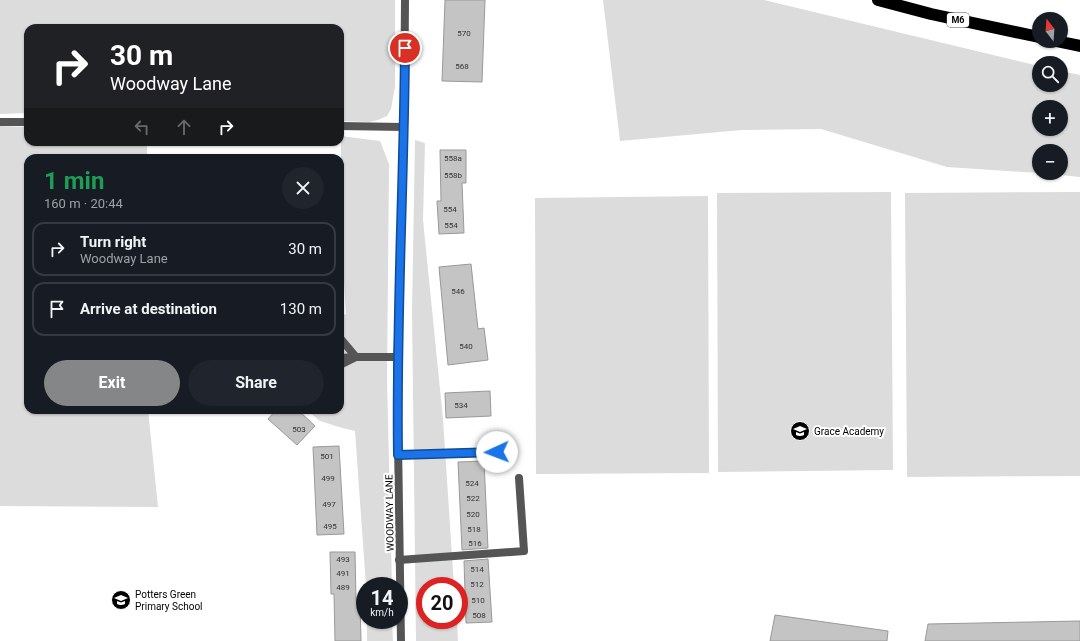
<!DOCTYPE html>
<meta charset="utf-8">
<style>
:root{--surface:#171b24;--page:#20242c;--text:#f1f3f6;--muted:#9ea1a6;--line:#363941;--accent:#858687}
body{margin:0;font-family:Roboto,sans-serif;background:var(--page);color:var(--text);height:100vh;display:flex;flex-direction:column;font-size:15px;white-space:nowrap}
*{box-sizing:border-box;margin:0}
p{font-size:13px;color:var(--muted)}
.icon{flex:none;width:22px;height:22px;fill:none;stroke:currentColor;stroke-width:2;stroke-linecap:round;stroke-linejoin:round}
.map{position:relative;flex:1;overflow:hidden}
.side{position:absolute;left:24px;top:154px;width:320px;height:260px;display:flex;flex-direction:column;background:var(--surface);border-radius:12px;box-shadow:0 1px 3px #0004}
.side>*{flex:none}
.banner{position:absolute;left:24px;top:24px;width:320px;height:122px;border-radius:12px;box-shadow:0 1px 3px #0004;background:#202124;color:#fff;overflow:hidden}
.needle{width:26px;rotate:343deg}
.fabs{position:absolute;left:1032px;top:12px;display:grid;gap:8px}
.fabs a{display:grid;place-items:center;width:36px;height:36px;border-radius:50%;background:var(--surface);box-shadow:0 1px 3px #0004;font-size:20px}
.speed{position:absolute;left:356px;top:577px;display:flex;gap:8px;font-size:20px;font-weight:700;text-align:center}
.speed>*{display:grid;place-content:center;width:52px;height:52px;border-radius:50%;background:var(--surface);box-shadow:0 1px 3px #0004;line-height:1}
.speed small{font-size:10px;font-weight:400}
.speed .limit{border:6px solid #d22;background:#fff;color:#111}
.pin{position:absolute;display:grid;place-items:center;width:34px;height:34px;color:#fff;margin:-17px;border:2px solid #fff;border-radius:50%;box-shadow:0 1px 4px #0007}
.me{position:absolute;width:44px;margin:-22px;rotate:268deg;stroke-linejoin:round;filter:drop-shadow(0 0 3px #0008)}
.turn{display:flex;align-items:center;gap:14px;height:84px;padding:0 20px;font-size:18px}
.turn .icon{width:52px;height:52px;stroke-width:2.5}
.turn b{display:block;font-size:28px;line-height:34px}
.lanes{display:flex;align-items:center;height:38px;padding:0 20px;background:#0003;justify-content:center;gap:20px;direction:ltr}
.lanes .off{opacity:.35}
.round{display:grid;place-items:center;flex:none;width:42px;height:42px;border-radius:21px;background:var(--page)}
.overview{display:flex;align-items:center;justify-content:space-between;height:68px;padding:0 20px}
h1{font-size:24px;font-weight:700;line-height:30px;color:#1e9e55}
.button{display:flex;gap:8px;margin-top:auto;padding:8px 20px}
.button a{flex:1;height:46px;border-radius:24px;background:var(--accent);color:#fff;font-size:16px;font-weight:700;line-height:46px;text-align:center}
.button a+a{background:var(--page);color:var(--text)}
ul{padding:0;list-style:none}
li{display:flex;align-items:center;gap:12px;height:54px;margin:0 8px 6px;padding:0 12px;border:2px solid var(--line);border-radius:12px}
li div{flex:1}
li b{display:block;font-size:15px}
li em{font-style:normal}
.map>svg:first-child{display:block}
.green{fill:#dcdcdc;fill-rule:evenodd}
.building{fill:#c4c4c4;stroke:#999}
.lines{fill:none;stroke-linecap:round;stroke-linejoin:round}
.lane{stroke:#555;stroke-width:8}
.street{stroke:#555;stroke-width:8}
.highway{stroke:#000;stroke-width:12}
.route-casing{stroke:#114b97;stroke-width:10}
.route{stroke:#1a73e8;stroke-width:7}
.labels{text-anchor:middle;stroke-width:4;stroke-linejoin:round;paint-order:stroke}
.number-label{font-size:8px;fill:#313131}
.shield{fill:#fff;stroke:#4c4c4c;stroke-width:1}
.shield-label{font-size:9px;font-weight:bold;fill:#000}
.poi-label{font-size:10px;fill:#000;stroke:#fff;text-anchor:start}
.street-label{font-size:10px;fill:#000;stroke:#fff}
</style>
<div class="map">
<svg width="1080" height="641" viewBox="0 0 1080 641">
<rect width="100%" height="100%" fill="#fff"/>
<!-- green -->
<path class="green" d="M0 0H395V87L391 109 387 116 378 120 369 122 340 121V28H28V113L0 114Z
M603 0H764L1039 66V85H1061V71L1080 75V177L1041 173H1061V151H1039V173L947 167 821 129 742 130 620 141ZM1039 107H1061V129H1039Z
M0 126 28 127V142H147V158H28V410H148L158 507 0 506Z
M341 136 380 141 389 164 387 380 392 586H366L355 431 339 427 320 421 307 410H340V316L346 314 340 218Z
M415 140 425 143 423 220 443 419 454 586H425V620H457L458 641H416L412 312Z
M891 192 893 470 718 472 717 193Z
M1080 192V476L907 477 905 193Z
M708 196 709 473 536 474 535 198Z
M367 620H392L393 641H367Z"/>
<!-- building -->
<path class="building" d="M445 0H485L482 82 442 81Z
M440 150H466V183H462L464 233 439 234 437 201H441Z
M471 264 478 329 484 328 488 360 448 365 439 267Z
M490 391 491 416 446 418 445 393Z
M276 410H298L315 426 297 445 268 419Z
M339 446 344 534 317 535 313 447Z
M484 461 488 548 462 550 458 462Z
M330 552H355L356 601H360L361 641H335L334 594H331Z
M488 559 492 622 466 623 464 561Z
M775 615 888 631 887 641H770Z
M1080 621V641H925L928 624Z"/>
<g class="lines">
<!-- lane -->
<path class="lane" d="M0 122H28
M340 126 404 127
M340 338 356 357 340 365
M340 358 356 357H398
M398 455 497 452
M399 560 524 551 519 478"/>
<!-- street -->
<path class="street" d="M401 641 397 375 404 127 405 0"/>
<!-- highway -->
<path class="highway" d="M878 0 931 14 1039 37
M1056 41 1080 46"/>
</g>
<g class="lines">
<!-- route casing -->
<g class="route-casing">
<path id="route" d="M405 48C404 184 396 319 398 455L497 452"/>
</g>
<!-- route -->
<use href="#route" class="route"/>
</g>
<!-- icons -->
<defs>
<g id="school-disc" transform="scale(1)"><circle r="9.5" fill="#000" stroke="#fff"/><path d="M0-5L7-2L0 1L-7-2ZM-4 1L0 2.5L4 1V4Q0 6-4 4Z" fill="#fff"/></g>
</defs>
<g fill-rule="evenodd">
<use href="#school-disc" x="800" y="431"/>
<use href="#school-disc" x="121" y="600"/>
</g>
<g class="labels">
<!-- number labels -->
<g class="number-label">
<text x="464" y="36">570</text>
<text x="462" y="69">568</text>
<text x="453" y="161">558a</text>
<text x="453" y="178">558b</text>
<text x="450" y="212">554</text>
<text x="451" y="228">554</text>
<text x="458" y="294">546</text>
<text x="466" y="349">540</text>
<text x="461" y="408">534</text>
<text x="299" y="432">503</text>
<text x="327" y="459">501</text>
<text x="328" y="481">499</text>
<text x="472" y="486">524</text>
<text x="473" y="501">522</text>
<text x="329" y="507">497</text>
<text x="473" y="517">520</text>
<text x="330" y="529">495</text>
<text x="474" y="532">518</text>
<text x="475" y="546">516</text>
<text x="343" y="562">493</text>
<text x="477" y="572">514</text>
<text x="343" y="576">491</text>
<text x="477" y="587">512</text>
<text x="343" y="590">489</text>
<text x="478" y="603">510</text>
<text x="479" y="618">508</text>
</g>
<!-- shield labels -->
<rect class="shield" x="947" y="13" width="22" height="14" rx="3"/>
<g class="shield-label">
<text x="958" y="23">M6</text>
</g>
<!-- poi labels -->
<g class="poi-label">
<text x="814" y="435">Grace Academy</text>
<text x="135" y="598">Potters Green<tspan x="135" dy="12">Primary School</tspan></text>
</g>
<!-- street labels -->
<g class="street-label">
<text transform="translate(389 513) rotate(-91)" y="4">WOODWAY LANE</text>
</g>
</g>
</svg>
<div class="fabs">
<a><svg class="needle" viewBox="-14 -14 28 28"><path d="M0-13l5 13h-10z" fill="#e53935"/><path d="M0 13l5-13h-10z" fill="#9ea1a6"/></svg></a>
<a><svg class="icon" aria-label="search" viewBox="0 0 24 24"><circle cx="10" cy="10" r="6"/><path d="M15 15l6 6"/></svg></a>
<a>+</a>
<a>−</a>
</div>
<div class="speed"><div>14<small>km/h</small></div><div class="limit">20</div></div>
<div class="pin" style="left:405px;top:48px;background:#d93025"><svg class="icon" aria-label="arrive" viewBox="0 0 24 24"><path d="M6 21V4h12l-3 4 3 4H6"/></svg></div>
<svg class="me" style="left:497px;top:452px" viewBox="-20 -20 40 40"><circle r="19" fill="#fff"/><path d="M0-13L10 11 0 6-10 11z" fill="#1a73e8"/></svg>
<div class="banner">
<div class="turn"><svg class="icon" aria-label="right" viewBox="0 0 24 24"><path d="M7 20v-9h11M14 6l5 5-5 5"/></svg><div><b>30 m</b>Woodway Lane</div></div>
<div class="lanes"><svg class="icon off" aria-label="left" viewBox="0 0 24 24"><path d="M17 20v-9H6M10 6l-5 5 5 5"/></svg><svg class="icon off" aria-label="ahead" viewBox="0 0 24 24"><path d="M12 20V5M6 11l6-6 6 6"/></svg><svg class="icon" aria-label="right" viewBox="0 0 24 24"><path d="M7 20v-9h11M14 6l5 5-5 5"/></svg></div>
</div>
<section class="side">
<div class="overview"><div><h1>1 min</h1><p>160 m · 20:44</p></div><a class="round"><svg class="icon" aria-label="close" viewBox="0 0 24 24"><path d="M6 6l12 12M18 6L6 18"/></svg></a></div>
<ul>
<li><svg class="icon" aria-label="right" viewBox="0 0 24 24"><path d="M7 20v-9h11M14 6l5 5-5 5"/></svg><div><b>Turn right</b><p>Woodway Lane</p></div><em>30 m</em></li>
<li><svg class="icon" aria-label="arrive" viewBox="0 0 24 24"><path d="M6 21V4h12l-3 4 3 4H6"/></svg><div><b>Arrive at destination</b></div><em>130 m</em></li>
</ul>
<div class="button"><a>Exit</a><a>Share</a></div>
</section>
</div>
